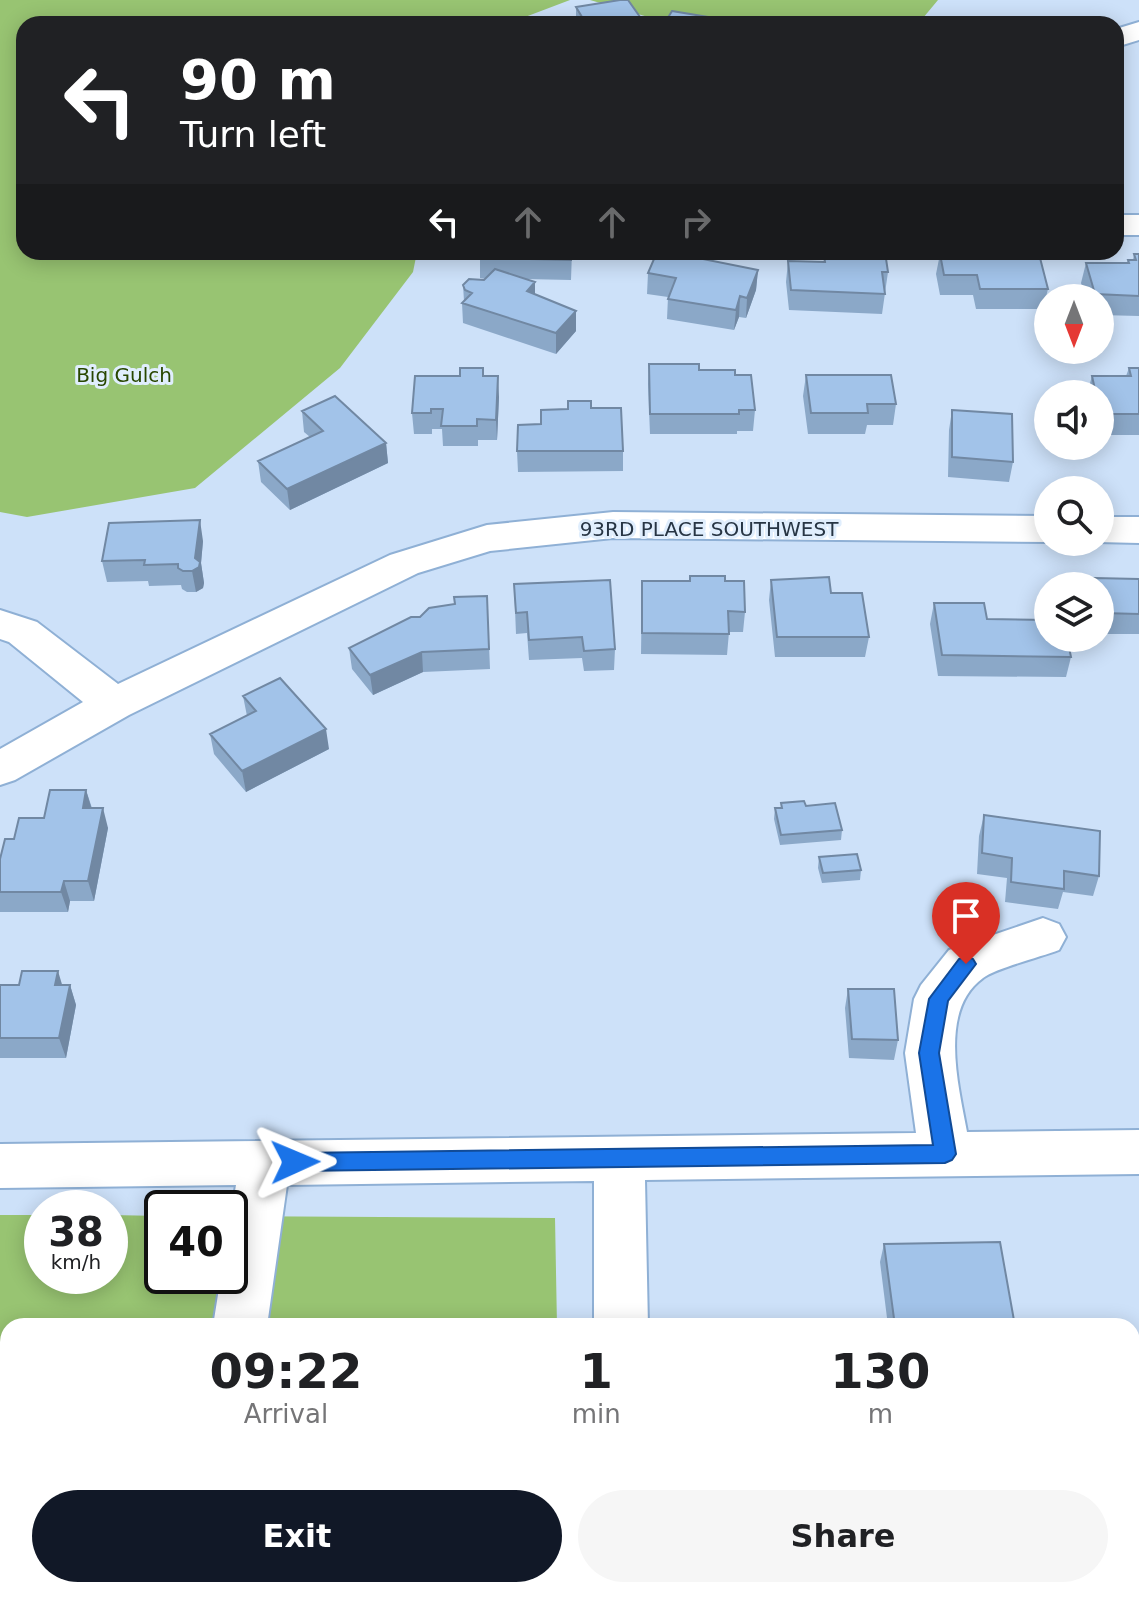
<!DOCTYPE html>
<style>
:root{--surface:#fff;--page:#f6f6f6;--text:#202124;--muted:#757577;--accent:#111827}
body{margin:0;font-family:"DejaVu Sans",sans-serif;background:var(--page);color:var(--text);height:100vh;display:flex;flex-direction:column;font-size:30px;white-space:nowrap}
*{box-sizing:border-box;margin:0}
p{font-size:26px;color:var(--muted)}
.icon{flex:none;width:44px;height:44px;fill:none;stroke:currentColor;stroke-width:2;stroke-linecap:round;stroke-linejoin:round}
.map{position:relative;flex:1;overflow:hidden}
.details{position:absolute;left:0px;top:1318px;width:1140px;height:280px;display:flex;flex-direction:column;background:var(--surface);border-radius:24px 24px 0 0;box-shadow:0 4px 20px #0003}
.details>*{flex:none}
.top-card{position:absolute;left:16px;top:16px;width:1108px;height:244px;border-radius:24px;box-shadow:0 4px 20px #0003;background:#202124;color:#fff;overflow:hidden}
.needle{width:52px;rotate:180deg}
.fabs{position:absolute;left:1034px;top:284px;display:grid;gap:16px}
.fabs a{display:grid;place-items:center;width:80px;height:80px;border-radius:50%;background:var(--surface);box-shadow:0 4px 20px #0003;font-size:40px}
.speed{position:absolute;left:24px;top:1190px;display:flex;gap:16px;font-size:40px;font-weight:700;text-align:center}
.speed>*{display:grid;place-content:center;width:104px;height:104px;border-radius:50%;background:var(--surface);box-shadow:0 4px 20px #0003;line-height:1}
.speed small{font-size:20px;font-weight:400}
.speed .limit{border:4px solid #111;border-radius:12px;background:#fff;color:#111}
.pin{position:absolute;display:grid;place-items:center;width:68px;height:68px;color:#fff;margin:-82px -34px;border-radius:50% 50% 50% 0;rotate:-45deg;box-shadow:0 0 8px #0007}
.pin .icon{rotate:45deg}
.me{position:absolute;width:88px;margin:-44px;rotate:89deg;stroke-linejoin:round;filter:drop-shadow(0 0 6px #0008)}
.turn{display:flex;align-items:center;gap:28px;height:168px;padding:0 32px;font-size:36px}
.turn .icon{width:104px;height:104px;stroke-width:2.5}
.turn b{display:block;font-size:56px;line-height:68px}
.lanes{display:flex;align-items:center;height:76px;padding:0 32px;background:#0003;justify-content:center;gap:40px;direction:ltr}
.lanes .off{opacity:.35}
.eta{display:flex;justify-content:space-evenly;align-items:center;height:136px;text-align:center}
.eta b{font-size:48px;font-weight:800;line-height:56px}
.button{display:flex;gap:16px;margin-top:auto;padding:16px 32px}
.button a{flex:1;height:92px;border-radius:48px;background:var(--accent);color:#fff;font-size:32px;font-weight:800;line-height:92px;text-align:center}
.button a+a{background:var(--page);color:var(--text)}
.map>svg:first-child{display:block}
.green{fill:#98c472}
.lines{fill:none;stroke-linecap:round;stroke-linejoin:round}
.minor-casing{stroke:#8fb0d5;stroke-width:4}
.minor{fill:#fff;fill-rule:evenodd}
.wall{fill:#8ba8c8}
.shaded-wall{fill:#7188a3}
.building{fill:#a2c3e9;stroke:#7188a3;stroke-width:2}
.route{fill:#1a73e8;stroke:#114b97;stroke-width:2}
.labels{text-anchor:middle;stroke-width:6;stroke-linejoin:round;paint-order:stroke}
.park-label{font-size:20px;fill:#284700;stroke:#e0eefd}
.street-label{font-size:20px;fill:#273544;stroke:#e0eefd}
</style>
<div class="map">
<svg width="1139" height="1598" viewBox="0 0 1139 1598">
<rect width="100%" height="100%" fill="#cde1f9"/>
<!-- green -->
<path class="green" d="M0 0H570L507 24H24V252H417L413 272 340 368 195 488 27 517 0 512Z
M590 0H938L918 24H672Z
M0 1215H42V1276H110V1215L162 1216V1276H230V1216L555 1218 557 1326H8V1590H561V1598H0Z"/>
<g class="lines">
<!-- minor casing -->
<g class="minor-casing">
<path id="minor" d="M1139 22V40L1116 47V29Z
M1116 215H1139V235H1116Z
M613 512 1048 516V542L613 538 490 551 418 573 129 715 15 780 0 785V749L83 702 9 642 0 639V610L37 622 118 684 390 555 487 525Z
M1100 517H1139V543L1097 542H1100Z
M1043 918 1059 924 1066 937 1059 950C1041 957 996 968 983 978 938 1010 959 1087 967 1132L1139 1130V1174L645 1180 648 1326H594V1181L287 1185 267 1326H213L221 1276H230V1221L236 1185 0 1188V1144L916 1133 905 1053 914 999 921 985 949 950Z
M0 1370 8 1371V1423L0 1422Z
M592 1590H652V1598H592Z"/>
</g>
<!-- minor -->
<use href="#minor" class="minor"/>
</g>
<!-- wall -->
<path class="wall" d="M576 7 645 24H556V21L576 18Z
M480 252H572L571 280 525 279 535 294 576 311V331L556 354 463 323 462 303 464 301 463 285 486 279 480 278Z
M836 252 888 272 882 314 789 310 786 282 788 261 824 262V256H835Z
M940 254 1048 289 1043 309H976L973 295H940L936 274Z
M1134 254H1139V316L1100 315V298H1085L1081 283 1086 263H1127L1128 260H1133Z
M758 270 756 290 746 318 739 317 734 330 667 319 668 297 647 294 648 273Z
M649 364 735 375 755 410 753 431H737V434H650L648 384Z
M483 368 484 376 499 397 497 440H478V446H443L442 429H432V434H414L412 413 460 376Z
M1129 368H1139V435H1100V394H1087L1092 376H1126Z
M806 375 896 404 893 425H867L865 434H808L803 396Z
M591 408 623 451V471L518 472 517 451 541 424 568 409Z
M952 410 1013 462 1009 482 948 477 949 430Z
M302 411 386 443 388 463 290 510 261 482 258 461 310 437 304 432Z
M203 541 201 563 204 583 203 588 196 592H187L182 589 181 585 149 586 148 581 107 582 102 561Z
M1094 578 1139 579V634H1100V586H1092Z
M771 580 831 593 869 637 865 657H775L769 600Z
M642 581H725L745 612 743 632H729L727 655 641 654Z
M514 584 615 649 614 670 584 671 582 658 529 660 527 633 516 634Z
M487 596 490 669 423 672 373 695 352 669 349 648 420 617 454 604V597Z
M934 603 987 619 1071 657 1066 677 938 676 930 624Z
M243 696 329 749 246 792 214 754 210 734 247 716Z
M86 790 92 808 108 828 94 901H70L68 912H0V859L14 839Z
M781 803 842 830 841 840 780 845 774 819 775 808H781Z
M984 815 1099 876 1093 896 1063 892 1058 909 1005 902 1007 878 977 874 979 836Z
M819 857 861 870 860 880 822 883 818 868Z
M0 985H70L76 1005 66 1058H0Z
M848 989 898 1040 894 1060 849 1058 845 1008Z
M884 1244 1015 1326H888L880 1262Z"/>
<!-- shaded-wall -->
<path class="shaded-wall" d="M758 270 756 290 746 318 747 298Z
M535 282V303L527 291Z
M740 296 739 317 734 330 736 310Z
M576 311V331L556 354V333Z
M498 376 499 397 497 440 496 420Z
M386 443 388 463 290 510 287 489Z
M200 520 203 541 201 563 204 583 203 588 196 592 192 571Z
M422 652 423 672 373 695 370 675Z
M326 729 329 749 246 792 242 771Z
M86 790 92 810 83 808Z
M103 808 108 828 94 901 88 881Z
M64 881 70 901 68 912 61 892Z
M58 971 64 991 55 985Z
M70 985 76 1005 66 1058 59 1038Z"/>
<!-- building -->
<path class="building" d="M620 0H628L645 24H557L556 21 582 17 576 7Z
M672 11 726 20 724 22 734 24H664Z
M480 252H571V260L480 258Z
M657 252H668L758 270 747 298 740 296 736 310 668 299 676 278 648 273Z
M836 252H885L888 272H882L885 294 791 290 788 261 825 262 824 256H837Z
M940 254H1039L1048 289H980L977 275H944Z
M1134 254H1139V296L1095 294 1086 263H1129L1128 260H1136Z
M495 269 535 282 527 291 576 311 556 333 462 303 472 293 465 290 463 285 469 279 484 280Z
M649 364H699V370H735V375H751L755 410H739V414H650Z
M460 368H483V376H498L496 420 477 419V426H441L443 409H431V413H412L415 376H460Z
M1129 368H1139V414H1102L1100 407V394H1096L1092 376H1131Z
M806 375H891L896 404H867L868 413H811Z
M335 396 386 443 287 489 258 461 323 431 302 411Z
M568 401H591V408H621L623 451H517L518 425 541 424V410L568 409Z
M952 410 1012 414 1013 462 952 457Z
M200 520 195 558 200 562 199 567 192 571H183L178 568V564L144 565 145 560 102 561 109 523Z
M690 576H725V581H744L745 612 728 611 729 634 642 633V581H690Z
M829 577 831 593H862L869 637H777L771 580Z
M1094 578 1139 579V614L1102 613 1100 603V586H1096Z
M610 580 615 649 584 651 582 637 529 640 527 612 516 613 514 584Z
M487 596 489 649 422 652 370 675 349 648 411 617H420L429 608 455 604 454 597Z
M934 603H984L987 619 1048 620V638H1067L1071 657 942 655Z
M280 678 326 729 242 771 210 734 256 711 243 696Z
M50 790H86L83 808H103L88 881H64L61 892H0V859L5 839H14L19 818H44Z
M804 801 806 806 835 803 842 830 781 835 775 808H782L781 803Z
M984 815 1100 831 1099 876 1064 871V889L1011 882 1012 858 982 853Z
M857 854 861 870 823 873 819 857Z
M22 971H58L55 985H70L59 1038H0V985H19Z
M848 989H894L898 1040 852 1039Z
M1000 1242 1015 1326H895L884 1244Z"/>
<!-- route -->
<path class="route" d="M966 956 973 959 976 964 948 1001 939 1053 956 1154 952 1160 945 1163 295 1171 287 1169 284 1162 287 1156 295 1153 933 1145 919 1053 929 999 959 959Z"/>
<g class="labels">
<!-- park labels -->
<g class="park-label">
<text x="124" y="382">Big Gulch</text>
</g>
<!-- street labels -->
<g class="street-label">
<text x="709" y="536">93RD PLACE SOUTHWEST</text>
</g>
</g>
</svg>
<div class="fabs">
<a><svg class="needle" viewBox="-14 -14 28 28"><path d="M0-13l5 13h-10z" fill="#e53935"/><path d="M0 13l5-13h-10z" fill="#757577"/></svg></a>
<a><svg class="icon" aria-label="sound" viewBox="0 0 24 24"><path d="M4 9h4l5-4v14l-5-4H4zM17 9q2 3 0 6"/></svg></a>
<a><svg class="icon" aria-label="search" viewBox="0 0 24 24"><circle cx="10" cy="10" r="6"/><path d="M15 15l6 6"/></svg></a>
<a><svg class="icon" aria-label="layers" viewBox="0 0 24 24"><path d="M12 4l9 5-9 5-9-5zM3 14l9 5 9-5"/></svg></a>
</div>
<div class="speed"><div>38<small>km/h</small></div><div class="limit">40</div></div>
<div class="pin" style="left:966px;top:964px;background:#d93025"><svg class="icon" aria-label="arrive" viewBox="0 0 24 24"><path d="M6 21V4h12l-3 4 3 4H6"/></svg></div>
<svg class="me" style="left:295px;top:1162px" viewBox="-20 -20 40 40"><path d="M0-17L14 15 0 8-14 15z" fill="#1a73e8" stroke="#fff" stroke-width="4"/></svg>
<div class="top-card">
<div class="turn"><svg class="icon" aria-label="left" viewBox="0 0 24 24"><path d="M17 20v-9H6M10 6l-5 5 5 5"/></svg><div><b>90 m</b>Turn left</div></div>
<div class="lanes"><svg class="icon" aria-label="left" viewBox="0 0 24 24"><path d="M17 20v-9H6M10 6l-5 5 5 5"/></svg><svg class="icon off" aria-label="ahead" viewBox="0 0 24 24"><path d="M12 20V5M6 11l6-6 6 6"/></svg><svg class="icon off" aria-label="ahead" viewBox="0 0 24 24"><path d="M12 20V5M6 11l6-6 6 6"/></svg><svg class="icon off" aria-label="right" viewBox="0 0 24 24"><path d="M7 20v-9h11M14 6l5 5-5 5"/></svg></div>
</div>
<section class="details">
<div class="eta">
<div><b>09:22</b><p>Arrival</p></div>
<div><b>1</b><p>min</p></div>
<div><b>130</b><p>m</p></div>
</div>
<div class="button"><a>Exit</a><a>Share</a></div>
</section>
</div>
